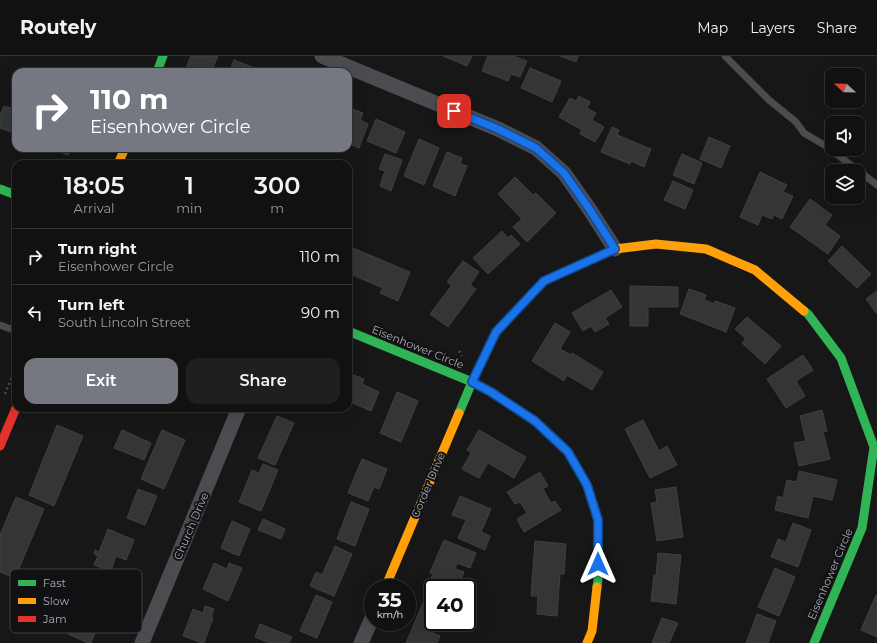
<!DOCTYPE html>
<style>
:root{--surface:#111;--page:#1e1f1f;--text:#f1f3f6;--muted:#9c9d9f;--line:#303131;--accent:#757880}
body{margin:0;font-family:Montserrat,sans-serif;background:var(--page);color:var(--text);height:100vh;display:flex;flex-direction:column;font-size:15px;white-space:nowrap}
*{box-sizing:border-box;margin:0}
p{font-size:13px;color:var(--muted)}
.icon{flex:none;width:22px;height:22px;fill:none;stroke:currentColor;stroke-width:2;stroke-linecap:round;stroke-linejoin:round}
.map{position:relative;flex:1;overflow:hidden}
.drawer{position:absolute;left:12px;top:104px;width:340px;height:252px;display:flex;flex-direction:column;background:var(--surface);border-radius:12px;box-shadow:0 4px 16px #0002,0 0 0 1px var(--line)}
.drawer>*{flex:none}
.banner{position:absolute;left:12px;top:12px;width:340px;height:84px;border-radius:12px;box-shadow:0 4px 16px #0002,0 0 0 1px var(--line);background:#757880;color:#fff;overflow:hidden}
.needle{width:26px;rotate:292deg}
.tools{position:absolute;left:825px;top:12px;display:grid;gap:8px}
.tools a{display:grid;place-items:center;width:40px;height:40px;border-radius:8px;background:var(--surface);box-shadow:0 4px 16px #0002,0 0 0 1px var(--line);font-size:20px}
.speed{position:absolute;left:364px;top:523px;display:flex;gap:8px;font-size:20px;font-weight:700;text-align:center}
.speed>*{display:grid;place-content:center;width:52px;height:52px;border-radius:50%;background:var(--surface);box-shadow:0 4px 16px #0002,0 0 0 1px var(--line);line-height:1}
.speed small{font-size:10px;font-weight:400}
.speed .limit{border:2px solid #111;border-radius:6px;background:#fff;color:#111}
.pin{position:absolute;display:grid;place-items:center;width:34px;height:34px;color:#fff;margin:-17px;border-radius:8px;box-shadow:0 2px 6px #0006}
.me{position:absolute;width:44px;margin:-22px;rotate:0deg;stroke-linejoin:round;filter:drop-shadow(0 0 3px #0008)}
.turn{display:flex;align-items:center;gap:14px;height:84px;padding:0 12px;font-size:18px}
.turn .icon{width:52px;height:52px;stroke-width:2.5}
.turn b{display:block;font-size:28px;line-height:34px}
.eta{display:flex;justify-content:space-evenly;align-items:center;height:68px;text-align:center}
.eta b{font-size:24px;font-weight:600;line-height:28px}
.button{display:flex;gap:8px;margin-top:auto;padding:8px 12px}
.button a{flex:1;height:46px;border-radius:12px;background:var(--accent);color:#fff;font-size:16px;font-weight:600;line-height:46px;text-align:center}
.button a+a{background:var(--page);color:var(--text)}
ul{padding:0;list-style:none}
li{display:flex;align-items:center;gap:12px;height:56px;padding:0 12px;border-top:1px solid var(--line)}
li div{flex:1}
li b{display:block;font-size:15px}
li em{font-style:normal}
header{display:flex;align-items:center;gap:24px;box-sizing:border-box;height:56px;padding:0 20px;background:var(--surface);border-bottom:1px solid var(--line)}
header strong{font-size:19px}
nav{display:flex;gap:22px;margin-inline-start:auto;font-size:14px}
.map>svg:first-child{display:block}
.building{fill:#343537;stroke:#3f4043}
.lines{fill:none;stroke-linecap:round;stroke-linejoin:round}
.path{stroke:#4d4e52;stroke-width:2.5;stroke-dasharray:2 3;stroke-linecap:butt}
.lane{stroke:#4b4c50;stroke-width:7}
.street{stroke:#4b4c50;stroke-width:15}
.fast{stroke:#30b455;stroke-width:9}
.slow{stroke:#ff9f0a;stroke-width:9}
.jam{stroke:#e5322d;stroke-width:9}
.route-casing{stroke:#114b97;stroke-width:10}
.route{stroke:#1a73e8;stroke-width:7}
.labels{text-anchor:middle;stroke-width:4;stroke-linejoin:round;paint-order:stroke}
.street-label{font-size:11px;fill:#a8adb8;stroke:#111113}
.key{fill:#111113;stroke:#3e4045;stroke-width:1}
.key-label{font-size:11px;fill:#a8adb8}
</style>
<header>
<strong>Routely</strong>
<nav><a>Map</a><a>Layers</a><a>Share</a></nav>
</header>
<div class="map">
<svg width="877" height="587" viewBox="0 0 877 587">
<rect width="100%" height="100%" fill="#171717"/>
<!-- building -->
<path class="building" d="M191 0H218L211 16H184Z
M443 0H472L467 10Z
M488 0H513L527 5 520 21 511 18 508 25 482 15Z
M560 0H578L576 6Z
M234 4 264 16H229Z
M530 12 561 25 552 46 521 32Z
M579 40 590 46 587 52 596 57 592 64 604 71 595 86 580 78 582 74 559 61 570 42 576 45Z
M4 50 16 54V78L0 72V59Z
M348 51 363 57 360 64 368 68 359 92 348 87Z
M376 63 405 76 396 97 367 85Z
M612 71 619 74 617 79 651 93 644 111 631 105 630 108 601 96Z
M709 81 730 90 721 112 700 103Z
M419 83 439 92 424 129 404 120Z
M50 92H72L68 99Z
M447 96 462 102 460 108 467 110 455 140 433 130Z
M385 98 402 104 391 135 380 130 385 115 379 113Z
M682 98 702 107 694 128 673 119Z
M760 116 787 129 783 136 793 140 782 163 774 159 772 163 762 159 758 169 740 161Z
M515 121 533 139 536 137 556 157 527 186 513 171 522 163 498 138Z
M673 125 693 134 685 153 664 144Z
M810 143 832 159 825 169 840 180 828 198 790 171Z
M502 175 508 182 511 179 520 188 488 218 473 202Z
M348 190 410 216 398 245 380 237 383 232 348 217Z
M842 190 871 218 857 232 828 205Z
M463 205 479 216 470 229 476 233 448 271 430 258 452 229 447 226Z
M630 230 678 231V251H648V270H630Z
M689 233 706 239 704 244 714 248 715 245 735 252 726 276 680 258Z
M611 234 622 251 605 262 609 268 595 276 591 270 583 275 572 257Z
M877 235V258L866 243Z
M747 261 781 290 765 308 742 287 746 283 735 273Z
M555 267 570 276 560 293 571 299 572 297 603 316 592 334 567 319 564 325 532 305Z
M803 299 813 314 796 325 805 340 786 352 767 323Z
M348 317 364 323 362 328 379 336 371 355 348 345Z
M397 336 418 345 401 386 380 377Z
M822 354 827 375 823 376 830 403 799 410 794 387 806 385 800 360Z
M277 360 294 367 275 409 258 402Z
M643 364 659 395 667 390 677 409 650 422 625 373Z
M57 369 83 380 54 450 29 439Z
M122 374 151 387 144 404 114 392Z
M162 374 185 384 164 433 141 423Z
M479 374 526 401 514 422 488 407 479 422 462 413 471 397 467 394Z
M362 403 387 413 379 433 374 431 368 445 348 437Z
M263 408 278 414 261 455 239 446 252 414 259 417Z
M799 415 837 424 832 444 813 440 808 462 775 454 778 440 783 442 787 424 797 426Z
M540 416 548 430 543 433 551 447 555 445 561 454 524 476 517 463 527 457 520 446 515 448 507 436Z
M676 431 683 481 657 485 651 447 657 446 655 434Z
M138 433 157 440 145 469 127 462Z
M460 440 491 453 481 476 490 480 485 494 458 482 466 464 452 459Z
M16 441 44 453 15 522 0 516V479Z
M351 446 369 453 355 490 337 483Z
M263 463 285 473 281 483 258 474Z
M232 465 250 473 239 500 221 492Z
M793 467 811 474 798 511 771 501 778 483 786 486Z
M108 473 134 484 126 504 116 500 111 515 94 509 98 500 94 498 95 494 99 496Z
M444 484 476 497 470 512 457 507 455 513 464 516 457 532H447L430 525 433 518 430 517Z
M535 485 566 488 564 518H560L557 560 537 558 538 540H531Z
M335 490 352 498 334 540 310 530 316 516 322 519Z
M658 497 681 499 676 548 651 545 654 519 656 520Z
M214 507 227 513 229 507 242 512 228 545 203 533Z
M775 512 795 521 779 560 758 551Z
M93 520 120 531 101 574 97 572 91 587H88L68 578Z
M427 537 433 540V566H435L431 576 440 580 437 587H406Z
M316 539 332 546 317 582 300 575Z
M876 539H877V581L861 574Z
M205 550 214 553 211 561 213 562 204 587H202L183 580 193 553 203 557Z
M757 558 776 565 768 587H746Z
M662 562 678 567 669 587H652Z
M260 568 292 581 289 587H269L255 581Z"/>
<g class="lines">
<!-- path -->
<path class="path" d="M459 295 462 300
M5 338 16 311"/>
<!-- lane -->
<path class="lane" d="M725 0 769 44 796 66 804 77 826 90 877 129
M0 269 16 275"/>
<!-- street -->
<path class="street" d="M322 0 498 73 536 92 564 117 590 154 615 193
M142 587 239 352
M361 587 373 560"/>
<!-- fast -->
<path class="fast" d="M157 16 163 0
M0 133 16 139
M804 255 808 258 841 302 874 391 862 472 814 587
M348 275 472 326 496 276 544 225 606 197
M459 357 472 326 491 336 535 365 568 396 587 429 598 464V523L597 531"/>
<!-- slow -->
<path class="slow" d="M118 108 125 92
M606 197 615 193 656 188 706 193 755 214 804 255
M385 532 459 357
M587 587 592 575 597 531"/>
<!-- jam -->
<path class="jam" d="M0 390 16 352"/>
</g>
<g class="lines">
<!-- route casing -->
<g class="route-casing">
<path id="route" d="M454 55 498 73 536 92 554 108 564 117 590 154 615 193 544 225 496 276 472 326 491 336 535 365 568 396 587 429 598 464V508"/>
</g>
<!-- route -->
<use href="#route" class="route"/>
</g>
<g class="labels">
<!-- street labels -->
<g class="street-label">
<text transform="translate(418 291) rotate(22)" y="4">Eisenhower Circle</text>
<text transform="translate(428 429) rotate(-67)" y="4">Gorder Drive</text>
<text transform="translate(191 470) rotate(-67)" y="4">Church Drive</text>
<text transform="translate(830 518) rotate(-67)" y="4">Eisenhower Circle</text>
</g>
</g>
<!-- legend -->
<rect x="10" y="513" width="132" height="64" rx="6" class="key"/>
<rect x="18" y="524" width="18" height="6" fill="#30b455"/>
<rect x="18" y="542" width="18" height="6" fill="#ff9f0a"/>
<rect x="18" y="560" width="18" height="6" fill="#e5322d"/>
<g class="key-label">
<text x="43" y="531">Fast</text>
<text x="43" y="549">Slow</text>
<text x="43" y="567">Jam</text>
</g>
</svg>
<div class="tools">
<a><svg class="needle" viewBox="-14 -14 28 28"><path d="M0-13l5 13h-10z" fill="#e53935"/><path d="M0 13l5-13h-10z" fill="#9c9d9f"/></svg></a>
<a><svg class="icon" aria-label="sound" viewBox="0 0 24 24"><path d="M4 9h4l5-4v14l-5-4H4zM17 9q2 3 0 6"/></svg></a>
<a><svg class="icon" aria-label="layers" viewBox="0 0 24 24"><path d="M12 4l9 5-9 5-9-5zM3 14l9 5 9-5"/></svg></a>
</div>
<div class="speed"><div>35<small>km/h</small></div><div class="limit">40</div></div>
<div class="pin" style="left:454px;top:55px;background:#d93025"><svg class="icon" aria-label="arrive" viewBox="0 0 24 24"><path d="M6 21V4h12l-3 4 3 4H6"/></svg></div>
<svg class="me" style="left:598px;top:508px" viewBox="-20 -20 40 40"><path d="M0-17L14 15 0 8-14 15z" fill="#1a73e8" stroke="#fff" stroke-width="4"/></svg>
<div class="banner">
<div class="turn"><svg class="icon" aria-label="right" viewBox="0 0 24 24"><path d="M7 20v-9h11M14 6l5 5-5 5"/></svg><div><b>110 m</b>Eisenhower Circle</div></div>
</div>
<section class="drawer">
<div class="eta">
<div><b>18:05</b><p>Arrival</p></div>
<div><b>1</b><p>min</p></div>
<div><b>300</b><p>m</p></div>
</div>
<ul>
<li><svg class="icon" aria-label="right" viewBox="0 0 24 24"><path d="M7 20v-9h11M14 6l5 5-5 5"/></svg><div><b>Turn right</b><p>Eisenhower Circle</p></div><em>110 m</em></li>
<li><svg class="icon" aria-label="left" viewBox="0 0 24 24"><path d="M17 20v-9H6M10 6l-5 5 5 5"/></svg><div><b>Turn left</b><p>South Lincoln Street</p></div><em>90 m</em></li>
</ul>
<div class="button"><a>Exit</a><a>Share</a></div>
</section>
</div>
